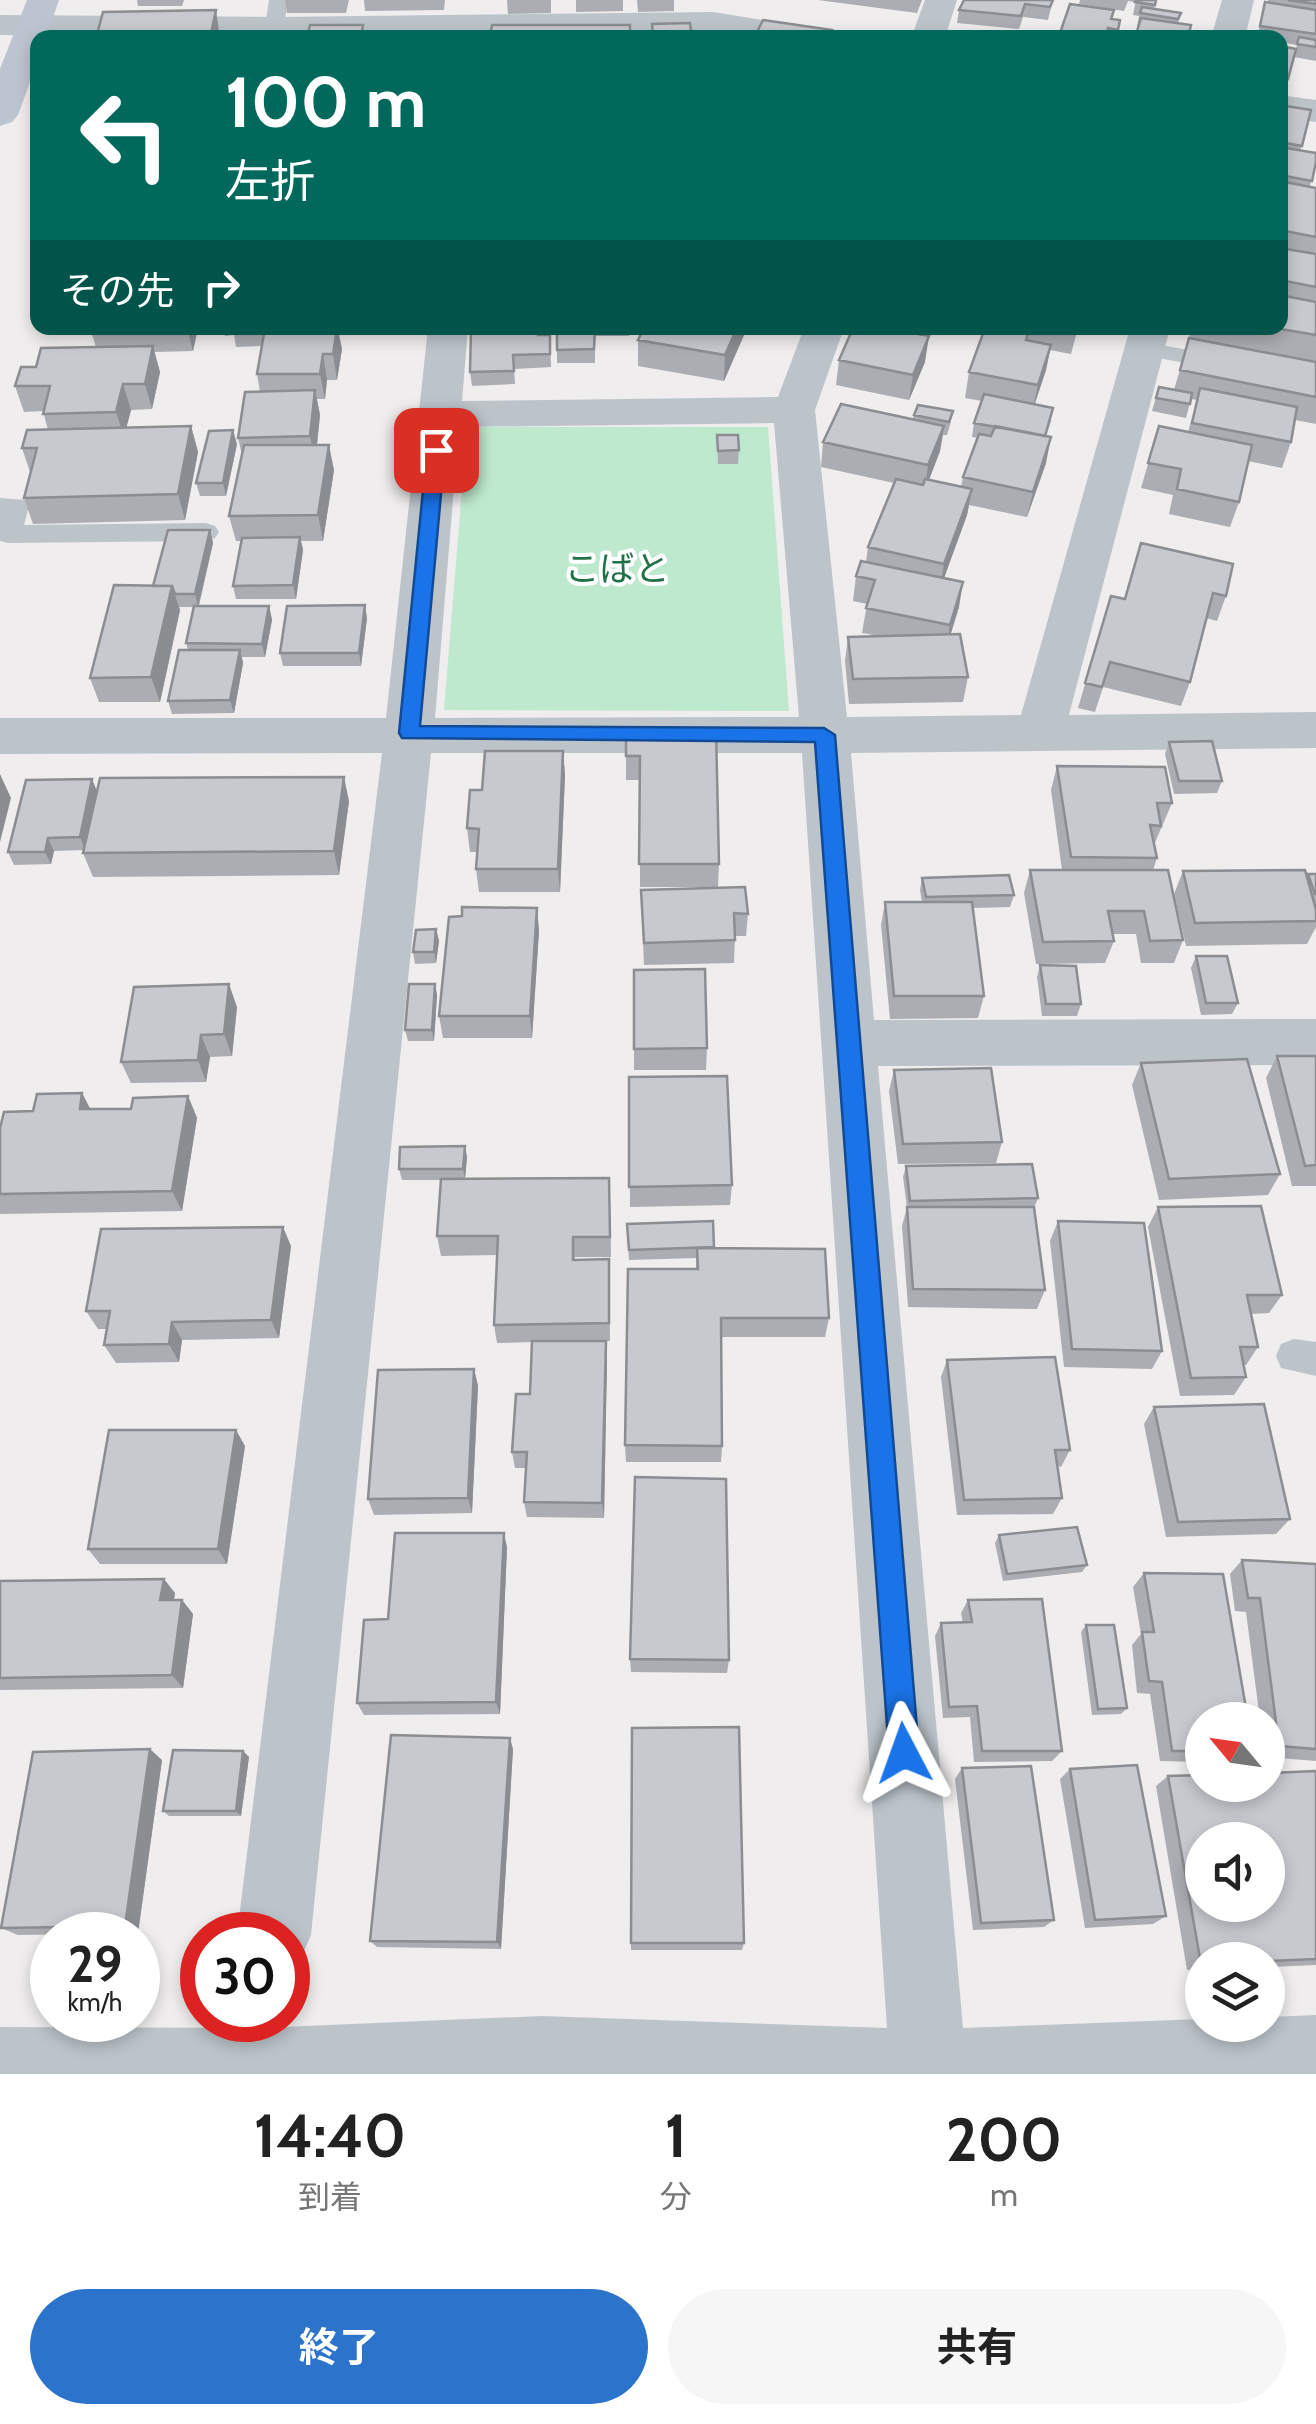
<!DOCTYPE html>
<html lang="ja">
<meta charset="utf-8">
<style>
:root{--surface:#fff;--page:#f6f6f6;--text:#222;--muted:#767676;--accent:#2b73cb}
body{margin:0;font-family:Cabin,"Noto Sans JP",sans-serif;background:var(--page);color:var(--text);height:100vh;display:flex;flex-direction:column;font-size:38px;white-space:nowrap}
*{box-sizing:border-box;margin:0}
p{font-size:32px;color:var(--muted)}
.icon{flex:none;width:55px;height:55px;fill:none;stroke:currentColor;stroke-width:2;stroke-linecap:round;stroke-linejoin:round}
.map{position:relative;height:2074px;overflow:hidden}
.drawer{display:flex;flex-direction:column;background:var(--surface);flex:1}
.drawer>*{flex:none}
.guide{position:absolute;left:30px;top:30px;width:1258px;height:305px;border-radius:20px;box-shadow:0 5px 15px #0003;background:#00695c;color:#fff;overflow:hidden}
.needle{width:65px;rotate:299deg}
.tools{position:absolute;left:1185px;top:1702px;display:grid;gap:20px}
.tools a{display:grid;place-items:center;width:100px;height:100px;border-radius:50%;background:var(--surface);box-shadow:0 5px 15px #0003;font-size:50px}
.speed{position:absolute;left:30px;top:1912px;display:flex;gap:20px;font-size:50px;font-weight:700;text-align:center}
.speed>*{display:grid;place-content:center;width:130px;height:130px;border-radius:50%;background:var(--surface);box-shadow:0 5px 15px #0003;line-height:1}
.speed small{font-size:25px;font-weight:400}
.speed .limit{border:15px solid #d22;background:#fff;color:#111}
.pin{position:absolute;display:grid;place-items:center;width:85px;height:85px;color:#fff;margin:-42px;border-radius:20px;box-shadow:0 5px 15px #0006}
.me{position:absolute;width:110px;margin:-55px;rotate:356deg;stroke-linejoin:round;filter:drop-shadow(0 0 8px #0008)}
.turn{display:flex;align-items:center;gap:35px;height:210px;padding:0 30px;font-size:45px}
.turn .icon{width:130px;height:130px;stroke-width:2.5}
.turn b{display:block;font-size:70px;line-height:85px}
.then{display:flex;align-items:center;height:95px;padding:0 30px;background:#0003;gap:20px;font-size:38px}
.eta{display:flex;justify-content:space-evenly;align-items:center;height:170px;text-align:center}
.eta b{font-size:60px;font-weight:700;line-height:70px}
.primary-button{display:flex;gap:20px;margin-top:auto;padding:20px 30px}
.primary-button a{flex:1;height:115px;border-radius:60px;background:var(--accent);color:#fff;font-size:40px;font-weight:700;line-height:115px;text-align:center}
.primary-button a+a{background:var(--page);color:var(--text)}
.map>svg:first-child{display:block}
.green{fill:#bfe9ce}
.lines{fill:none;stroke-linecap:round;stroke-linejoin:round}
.lane{fill:#bcc4ca;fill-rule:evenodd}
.street{fill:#bcc4ca;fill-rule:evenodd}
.secondary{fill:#bcc5cf;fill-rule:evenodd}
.wall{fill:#abadb2}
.shaded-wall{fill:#8b8d91}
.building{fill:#c7c9cf;stroke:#8b8d91;stroke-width:2.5;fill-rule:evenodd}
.route{fill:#1a73e8;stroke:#114b97;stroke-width:2.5}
.labels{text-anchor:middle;stroke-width:8;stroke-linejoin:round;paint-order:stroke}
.park-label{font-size:35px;fill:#207147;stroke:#fff}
</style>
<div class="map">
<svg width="1316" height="2074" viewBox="0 0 1316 2074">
<rect width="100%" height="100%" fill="#efeded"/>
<!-- green -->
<path class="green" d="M467 427H768L789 711 444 710Z"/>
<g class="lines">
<!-- lane -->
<path class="lane" d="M269 0H289L282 31H268L265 27Z
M1144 342 1316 373V387L1136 354 1132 349 1136 344Z
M0 498 25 500 29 506 24 525 206 523 215 526 219 532 215 538 206 541 8 543 0 541Z
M1294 1339 1316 1342V1376L1281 1368 1276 1356 1281 1344Z"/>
<!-- street -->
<path class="street" d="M925 0H957L945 38H911Z
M1222 0H1254L1245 38H1211Z
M713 12 811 28 823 31 827 38H746L713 32 275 37 0 35V15L275 17Z
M1280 95 1316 100V122L1280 117Z
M428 328H468L462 401 778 397 804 328H844L815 410 847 717 1021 715 1130 328H1170L1069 715 1316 712V748L851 753 874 1020 1316 1019V1065L878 1066 963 2028 1202 2019V2025H1268V2017L1316 2015V2074H0V2027L259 2028 542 2016 887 2028 802 753H431L311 1935 300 1961 288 1966V1935H237L382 753 0 754V718H386ZM774 423 799 717 435 718 459 427Z"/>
<!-- secondary -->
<path class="secondary" d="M27 0H59L46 38H38V60L18 115 12 122 0 126V69Z"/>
</g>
<!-- wall -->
<path class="wall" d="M137 0H184L182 6H138Z
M285 0H349L346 13H287Z
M364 0H445L444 10 365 11Z
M507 0H551V13L508 14Z
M576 0H623V11L576 12Z
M637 0H674V11L638 12Z
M818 0H922L917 13Z
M1053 0 1048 20 1023 17 1019 29 957 23 959 10Z
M1080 0H1135V2L1128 1 1124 11 1079 4Z
M1136 0H1156L1154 9 1181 13 1178 23 1137 26 1139 16 1133 15Z
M1268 0H1316V61L1294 57 1284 93 1280 92V46L1295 52 1297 45 1280 42V38H1257L1265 2 1268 3Z
M1112 19 1120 20 1117 38H1059L1060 33Z
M1280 105 1311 110 1300 151 1316 162 1310 186 1316 188V424L1295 420 1291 442 1282 468 1248 461 1239 502 1230 527 1169 514 1173 495 1141 488 1159 426 1188 432 1197 400 1191 399 1186 418 1152 411 1159 387 1174 390 1192 328H1280Z
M90 328H198L193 351 154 352 160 372 152 409 131 410 126 428 191 426 198 452 185 520 33 524 24 498 30 472 22 448 48 430 43 411 24 412 15 386 36 367 96 347Z
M223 328H338L342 349 337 380H327L325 399H317L320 415 317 445 334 470 323 541H301L303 550 296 599H236L233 586 241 541H236L229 516 242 455 238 438 260 392 257 374 262 346 236 347 234 335 225 336Z
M557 328H629V336H595V363H557Z
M644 328H747L724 381 638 366V340Z
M853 328H923L920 335 925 362 909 400 836 385 839 360Z
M985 328H1078L1071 354 1050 350 1046 370 1035 404 1051 421 1046 436V463L1027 517 969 505 967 515 944 578 959 607 950 634 968 677 963 702 849 704 845 661 848 637 879 636 862 633 867 604 853 601 856 576 866 562 868 547 894 483 821 467 823 442 913 419 914 415 953 411 950 425 947 435H943L940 451 929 480 961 487 963 477 978 438 972 437 974 423 982 401 965 398 969 372Z
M538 335H550L551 367 514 369 515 384 472 386 470 372Z
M717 435 739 450 738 464H718Z
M237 444 226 496H200L196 483Z
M210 530 213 543 199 606H269L272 620 265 657H242L243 663 234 713 172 714 168 701 188 650 186 643 193 607H179L180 610 160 702H99L90 678 153 586Z
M1141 543 1226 596 1217 621 1206 618 1190 682 1181 706 1103 687 1095 712 1078 708 1111 596 1125 599Z
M367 618 361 666H283L280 653Z
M626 730 719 864 718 887H640V780H626Z
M1169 742 1222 781 1217 793 1174 794 1165 754Z
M563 751 565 775 560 892H479L476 869 477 852H470L467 828 482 790Z
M1057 766 1172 803 1154 845 1157 858 1153 870 1183 940 1174 963H1141L1136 934H1112L1114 941 1105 963 1036 964 1024 893 1030 870H1062L1051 790Z
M97 791 349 801 339 875 93 877 83 853 84 850 54 851 51 864 14 865 8 852Z
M1183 871 1307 878 1308 874H1316V927L1307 944 1186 946 1174 894Z
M922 878 1014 895 1010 907 973 908 984 996 978 1018 890 1019 881 925 885 902H922L920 890Z
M641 890 748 914 746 936H735L734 963 644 965Z
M537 908 539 931 532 1038H443L439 1016 462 916Z
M436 929 439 941 436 963 415 964 413 952Z
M1196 956 1238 1003 1232 1014 1201 1015 1191 968Z
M1040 965 1081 1004 1077 1016H1042L1037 977Z
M634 970 707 1048 706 1070H634Z
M435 984 437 995 434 1041H408L405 1030Z
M237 1007 232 1056 210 1057 206 1082 131 1083 121 1062Z
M1277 1056H1316V1186H1292L1266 1078Z
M1141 1063 1280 1174 1268 1195 1159 1200 1132 1085Z
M894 1070 1002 1142 996 1163 898 1164 889 1091Z
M629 1077 732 1185 730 1205 630 1207Z
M188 1096 197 1118 182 1211 0 1214V1128L91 1109H131Z
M467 1157 465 1179 610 1198 611 1257H575V1260L609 1259 610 1341H606L607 1359 604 1518 527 1517 524 1502 526 1468H515L512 1452 530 1394 532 1342 497 1343 494 1325 497 1255 441 1256 437 1236 441 1180H402L399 1169Z
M906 1166 1038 1198 1034 1208 1045 1290 1037 1309 908 1307 902 1226 907 1207 903 1177Z
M1158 1207 1282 1295 1269 1313 1251 1314 1258 1347 1246 1365H1244L1246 1377 1234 1395 1180 1396 1148 1227Z
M1058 1221 1162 1351 1152 1369 1064 1367 1050 1241Z
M627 1224 714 1248 829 1318 825 1337H721L722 1446 721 1462H626L625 1445 696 1269V1258L629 1260Z
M291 1246 279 1338 182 1340 179 1362 116 1363 104 1345 107 1329H98L86 1311Z
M947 1360 1070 1450 1061 1467 1057 1466 1062 1498 1053 1514 957 1515 941 1377Z
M474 1369 478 1386 472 1513 374 1515 368 1499Z
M1154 1407 1290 1519 1276 1534 1166 1537 1144 1424Z
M245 1446 227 1564H100L88 1549Z
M999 1535 1087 1565 1082 1572 1003 1581 995 1543Z
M507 1547 500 1714 364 1715 357 1703 388 1619Z
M1242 1560 1316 1564V1761L1268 1757V1720H1260L1246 1612 1235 1611 1230 1574Z
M1144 1573 1202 1720V1762L1160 1761 1150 1694 1137 1693 1132 1645 1141 1634 1133 1587Z
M0 1581 175 1593 174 1600H182L193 1614 183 1688 0 1690Z
M968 1600 1062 1751 1052 1761 974 1762 970 1717 943 1718 935 1636 941 1623H963L961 1613Z
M1086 1625 1127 1708 1121 1714 1092 1715 1081 1632Z
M630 1659 729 1660 727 1673 631 1672Z
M513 1749 501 1949 377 1947 370 1941Z
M243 1751 249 1757 241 1816H169L163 1811Z
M162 1760 138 1933 18 1935 1 1928Z
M962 1768 1054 1920 1044 1927 973 1930 955 1779Z
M1070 1769 1166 1916 1153 1924 1085 1928 1060 1779Z
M1316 1771V1965L1268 1967V1960H1202V1969L1187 1970 1156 1786 1168 1776Z
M631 1943H744L742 1950H631Z"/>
<!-- shaded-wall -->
<path class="shaded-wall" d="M216 10 220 38H210Z
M187 328H198L193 351Z
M337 328 342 349 337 380 333 354Z
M737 328H747L724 381 725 355Z
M929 336 925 362 909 400 913 375Z
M1051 345 1046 370 1032 411 1038 385Z
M153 346 160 372 152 409 145 384Z
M323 354 327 380 325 399 320 374Z
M123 384 131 410 124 437 116 412Z
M315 390 320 415 315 462 310 436Z
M191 426 198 452 185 520 178 494Z
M944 426 940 451 925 490 928 465Z
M233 430 237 444 226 496 223 483Z
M1051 437 1046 463 1027 517 1033 492Z
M329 445 334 470 323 541 318 515Z
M972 489 967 515 940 589 944 564Z
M210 530 213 543 198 607 195 594Z
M300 537 303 550 296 599 293 585Z
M963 582 959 607 946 650 950 625Z
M172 586 180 610 160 702 151 677Z
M365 605 367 618 361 666 359 653Z
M269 606 272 620 265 657 262 644Z
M240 650 243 663 234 713 230 700Z
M563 751 565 775 560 892 558 869Z
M0 774 11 798 0 842Z
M344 777 349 801 339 875 334 851Z
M92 779 97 791 85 850 80 837Z
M48 838 54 851 51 864 45 852Z
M537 908 539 931 532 1038 530 1016Z
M436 929 439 941 436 963 434 952Z
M229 984 237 1007 232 1056 224 1034Z
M435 984 437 995 434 1041 432 1030Z
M201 1035 210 1057 206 1082 198 1060Z
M82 1093 93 1114 80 1109Z
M188 1096 197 1118 182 1211 172 1191Z
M465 1146 467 1157 465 1179 463 1169Z
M283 1227 291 1246 279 1338 271 1320Z
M172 1322 182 1340 179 1362 169 1344Z
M606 1341 607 1359 604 1518 602 1503Z
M474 1369 478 1386 472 1513 468 1498Z
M236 1430 245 1446 227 1564 218 1549Z
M504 1533 507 1547 500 1714 496 1702Z
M164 1579 175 1593 171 1614 160 1600Z
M182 1600 193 1614 183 1688 172 1675Z
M510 1738 513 1749 501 1949 497 1942Z
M150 1749 162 1760 138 1933 125 1926Z
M243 1751 249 1757 241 1816 236 1811Z"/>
<!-- building -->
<path class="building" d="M964 0H1053L1050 7 1025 4 1021 16 959 10Z
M1136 0H1156L1155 5 1135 2Z
M1288 0H1316V4Z
M1265 2 1316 10V34L1260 26Z
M1070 4 1114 10 1111 19 1120 20 1118 30 1108 28 1106 38H1093L1060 33Z
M1142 7 1181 13 1178 19 1140 13Z
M216 10 210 38H96L103 12Z
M1141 18 1191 25 1188 38H1135Z
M763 20 832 30 828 38H754Z
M690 23 692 38H638V35H653L652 24Z
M310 25H363L361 38H307Z
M492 25H630V38H490Z
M1299 37 1316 40V47L1297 44Z
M1280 46 1296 49 1288 79 1280 78Z
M1280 105 1311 110 1302 146 1280 142Z
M1280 147 1316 153V162L1312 181 1280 175Z
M1280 181 1316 188V237L1280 230Z
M1280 248 1316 254V287L1280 280Z
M1280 295 1316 302V335L1275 328H1280Z
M265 328H337L333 354H323L320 374H257Z
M557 328H595L594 349 557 350Z
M644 328H737L725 355 638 340Z
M853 328H884L929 336 913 375 839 360Z
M985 328H1016L1029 330 1026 340 1051 345 1038 385 969 372Z
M537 329 538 335H550V354L513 355 514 371 470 372 471 331Z
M1189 338 1316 362V397L1180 370Z
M153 346 145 384H123L116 412 43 414 50 386H15L21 367H36L41 348Z
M1159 387 1192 393 1190 404 1156 398Z
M1200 388 1297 407 1291 442 1192 423Z
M315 390 310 436 238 438 245 392Z
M984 394 1053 408 1045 436 974 423Z
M841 404 944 426 928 465 823 442Z
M918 405 953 411 949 422 914 415Z
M191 426 178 494 24 498 37 448H22L27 430Z
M995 426 1051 437 1033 492 963 477 979 434 991 436Z
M1159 426 1252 445 1239 502 1177 489 1181 469 1148 463Z
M233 430 223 483H196L209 431Z
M717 435H738L739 450 718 451Z
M244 445H329L318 515 229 516Z
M896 479 923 485 925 479 972 489 944 564 868 547Z
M168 530H210L195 594H175L172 586H153Z
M300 537 293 585 233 586 242 538Z
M1141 543 1233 564 1226 596 1213 593 1190 682 1110 662 1102 687 1085 683 1111 596 1125 599Z
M861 561 963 582 950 625 866 608 875 580 856 576Z
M114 585 172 586 151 677 90 678Z
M365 605 359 653H280L287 606Z
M194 606H269L262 644 186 643Z
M960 634 968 677 853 679 848 637Z
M179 650H240L230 700 168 701Z
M626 730H716L719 864H639L640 756H626Z
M1212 741 1222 781H1179L1169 742Z
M485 751H563L558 869H476L479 829 467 828 470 790H482Z
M1057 766 1165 767 1172 803H1157L1161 826 1150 825 1157 858 1071 857Z
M344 777 334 851 83 853 100 778Z
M92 779 80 837 48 838 45 852H8L26 780Z
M1030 870H1168L1183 940 1150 941 1144 911H1108L1114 941 1043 942Z
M1305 870 1316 910V921L1195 923 1183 871Z
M1308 874H1316V894H1315Z
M1009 875 1014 895 926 897 922 878Z
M745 887 748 914 734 913 735 940 644 943 641 890Z
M885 902H972L984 996H894Z
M462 907 537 908 530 1016H439L449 917 462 916Z
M436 929 434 952H413L416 930Z
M1196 956H1227L1238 1003H1206Z
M1040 965 1076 966 1081 1004H1046Z
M705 969 707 1048 634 1049V970Z
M229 984 224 1034 201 1035 198 1060 121 1062 134 987Z
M409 984H435L432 1030H405Z
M1277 1056H1316V1165L1305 1166Z
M1247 1059 1280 1174 1169 1179 1141 1063Z
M991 1068 1002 1142 903 1144 894 1070Z
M727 1076 732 1185 629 1187V1077Z
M82 1093 80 1109H131L133 1098 188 1096 172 1191 0 1194V1128L4 1112 33 1111 37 1094Z
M465 1146 463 1169H399L400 1147Z
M1032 1164 1038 1198 910 1201 906 1166Z
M609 1178 610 1237H573V1260L609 1259V1323L494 1325 498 1236H437L441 1179Z
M1261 1206 1282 1295H1247L1258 1347H1240L1246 1377 1191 1378 1158 1207Z
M907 1207H1034L1045 1290 913 1289Z
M713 1221 714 1247 629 1250 627 1224Z
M1058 1221 1144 1223 1162 1351 1072 1349Z
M283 1227 271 1320 172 1322 169 1344 104 1345 110 1311H86L101 1229Z
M697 1248 825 1249 829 1318H721L722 1446 625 1445 628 1269H698Z
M532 1341H606L602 1503 524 1502 527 1452H512L516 1394H530Z
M1055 1357 1070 1450H1055L1062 1498 964 1500 947 1360Z
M474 1369 468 1498 368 1499 378 1370Z
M1264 1404 1290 1519 1178 1522 1154 1407Z
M109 1430H236L218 1549H88Z
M635 1477 726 1479 729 1660 630 1659Z
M1077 1527 1087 1565 1007 1574 999 1535Z
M395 1533H504L496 1702 357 1703 364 1620 388 1619Z
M1242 1560 1316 1564V1749L1279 1746 1260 1598H1248Z
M1144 1573 1223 1574 1248 1720H1202V1751H1172L1162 1682 1149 1681 1142 1632H1154Z
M164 1579 160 1600H182L172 1675 0 1678V1581Z
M1042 1599 1062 1751H982L977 1706 949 1707 941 1623 972 1622 968 1600Z
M1086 1625H1114L1127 1708 1098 1709Z
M739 1727 744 1943H631L632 1728Z
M391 1735 510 1738 497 1942 370 1941Z
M150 1749 125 1926 1 1928 33 1752Z
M173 1750 243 1751 236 1811H163Z
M1137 1765 1166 1916 1095 1920 1070 1769Z
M1031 1766 1054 1920 981 1923 962 1768Z
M1316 1771V1959L1268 1961V1960H1202V1964H1201L1168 1776 1202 1775V1785H1268V1773ZM1202 1840H1268V1905H1202Z"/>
<!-- route -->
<path class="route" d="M436 444 445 450 420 726 824 728 835 735 919 1753 914 1763 904 1767 894 1763 889 1753 815 742 402 738 399 733 427 450Z"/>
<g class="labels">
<!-- park labels -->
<g class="park-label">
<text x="617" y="581">こばと</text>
</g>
</g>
</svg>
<div class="tools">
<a><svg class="needle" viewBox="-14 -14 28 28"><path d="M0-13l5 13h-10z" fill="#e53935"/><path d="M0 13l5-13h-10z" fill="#767676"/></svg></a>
<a><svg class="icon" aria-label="sound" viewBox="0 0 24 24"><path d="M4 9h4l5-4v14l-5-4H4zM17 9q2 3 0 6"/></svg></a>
<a><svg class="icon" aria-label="layers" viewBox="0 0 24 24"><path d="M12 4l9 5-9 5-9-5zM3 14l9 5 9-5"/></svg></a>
</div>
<div class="speed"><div>29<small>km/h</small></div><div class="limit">30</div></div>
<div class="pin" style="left:436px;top:450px;background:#d93025"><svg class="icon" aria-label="arrive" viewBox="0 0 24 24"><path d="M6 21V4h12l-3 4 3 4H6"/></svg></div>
<svg class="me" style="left:904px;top:1753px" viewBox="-20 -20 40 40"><path d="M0-17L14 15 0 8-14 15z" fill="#1a73e8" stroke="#fff" stroke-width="4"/></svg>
<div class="guide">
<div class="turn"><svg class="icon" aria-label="left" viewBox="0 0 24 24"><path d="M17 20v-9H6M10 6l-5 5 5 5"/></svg><div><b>100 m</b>左折</div></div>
<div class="then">その先<svg class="icon" aria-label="right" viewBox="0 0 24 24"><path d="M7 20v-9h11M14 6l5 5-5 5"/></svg></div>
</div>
</div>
<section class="drawer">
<div class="eta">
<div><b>14:40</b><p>到着</p></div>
<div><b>1</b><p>分</p></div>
<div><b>200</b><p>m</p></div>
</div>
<div class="primary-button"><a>終了</a><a>共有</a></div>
</section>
